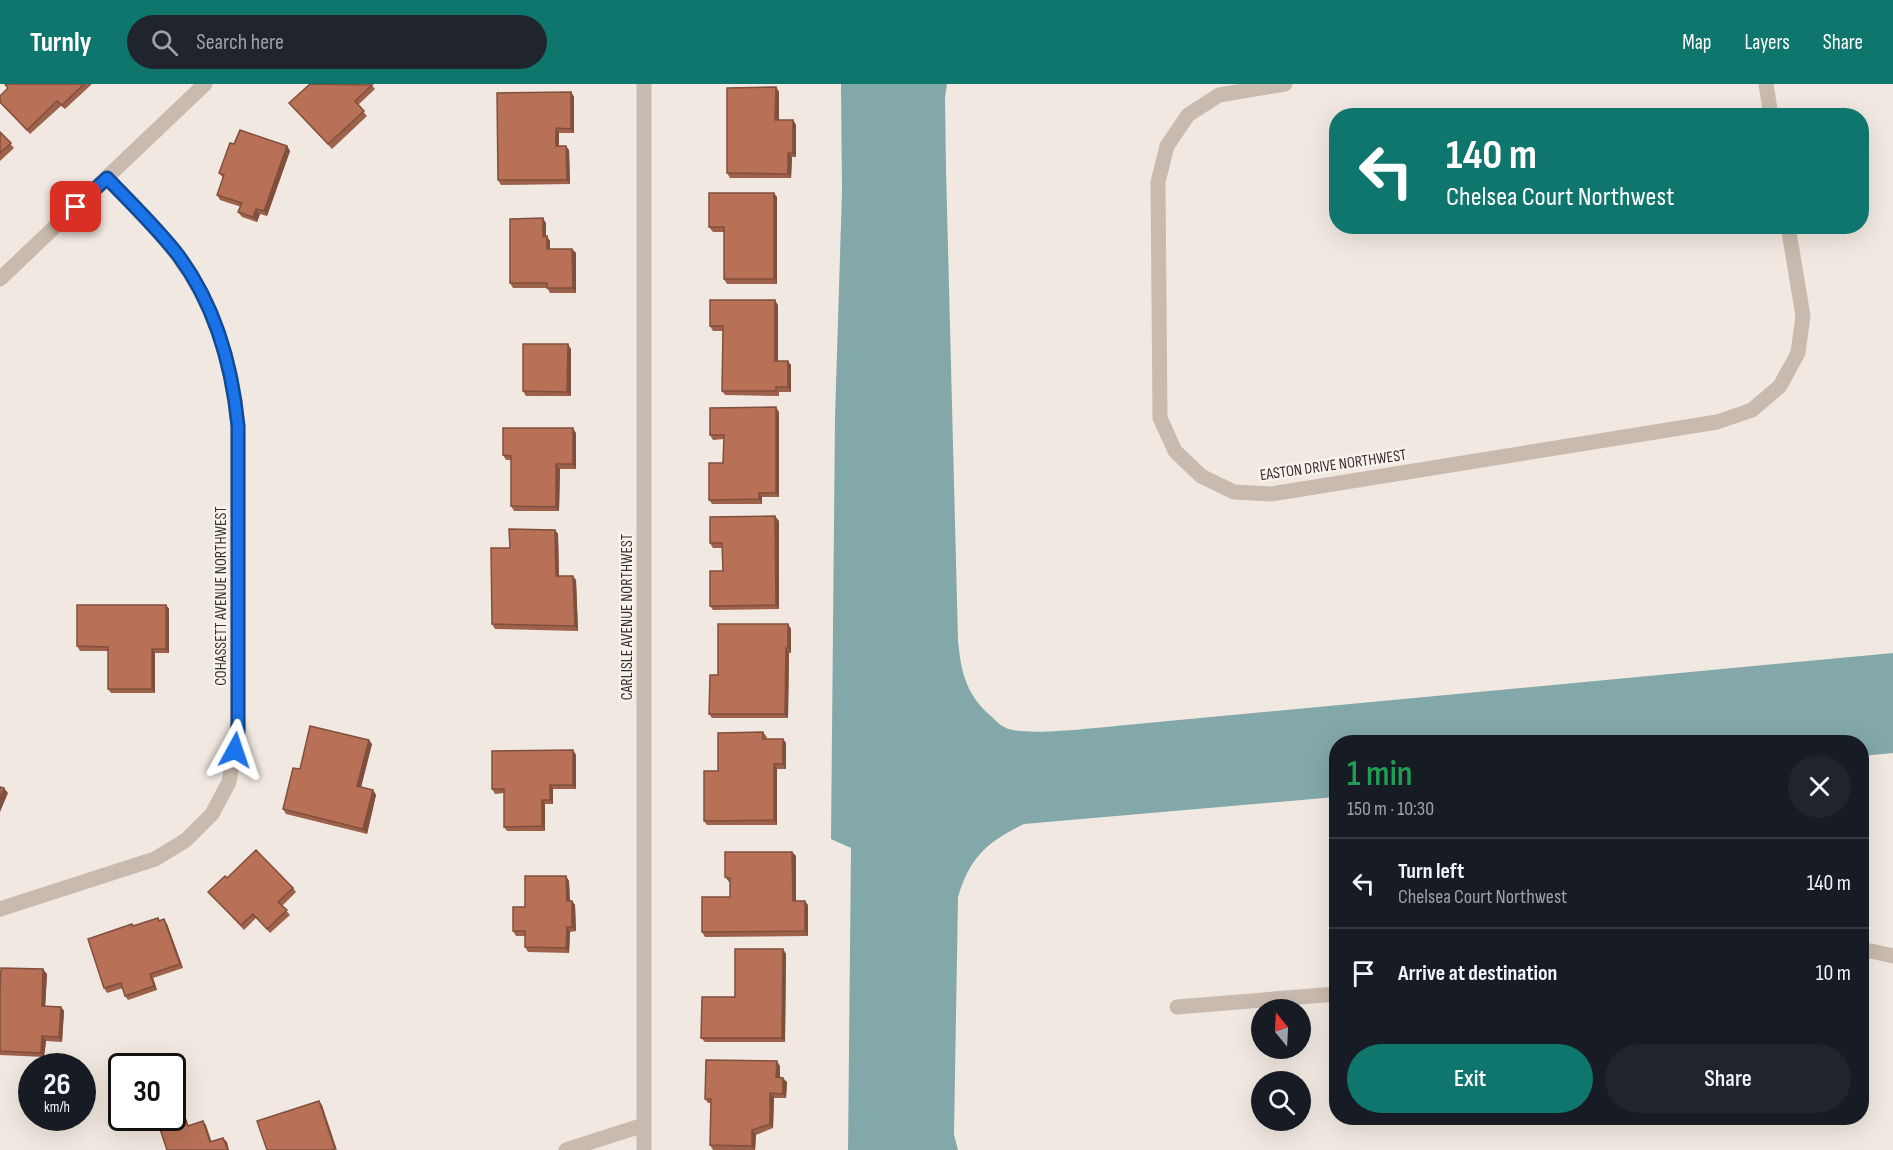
<!DOCTYPE html>
<meta charset="utf-8">
<style>
:root{--surface:#171b24;--page:#20242c;--text:#f1f3f6;--muted:#9ea1a6;--line:#363941;--accent:#0f766e}
body{margin:0;font-family:"Sofia Sans Condensed",sans-serif;background:var(--page);color:var(--text);height:100vh;display:flex;flex-direction:column;font-size:22px;white-space:nowrap}
*{box-sizing:border-box;margin:0}
p{font-size:20px;color:var(--muted)}
.icon{flex:none;width:33px;height:33px;fill:none;stroke:currentColor;stroke-width:2;stroke-linecap:round;stroke-linejoin:round}
.map{position:relative;flex:1;overflow:hidden}
.sheet{position:absolute;left:1329px;top:651px;width:540px;height:390px;display:flex;flex-direction:column;background:var(--surface);border-radius:24px;box-shadow:0 6px 24px #0002}
.sheet>*{flex:none}
.top-card{position:absolute;left:1329px;top:24px;width:540px;height:126px;border-radius:24px;box-shadow:0 6px 24px #0002;background:#0f766e;color:#fff;overflow:hidden}
.needle{width:39px;rotate:342deg}
.fabs{position:absolute;left:1251px;top:915px;display:grid;gap:12px}
.fabs a{display:grid;place-items:center;width:60px;height:60px;border-radius:50%;background:var(--surface);box-shadow:0 6px 24px #0002;font-size:30px}
.speed{position:absolute;left:18px;top:969px;display:flex;gap:12px;font-size:30px;font-weight:700;text-align:center}
.speed>*{display:grid;place-content:center;width:78px;height:78px;border-radius:50%;background:var(--surface);box-shadow:0 6px 24px #0002;line-height:1}
.speed small{font-size:15px;font-weight:400}
.speed .limit{border:3px solid #111;border-radius:9px;background:#fff;color:#111}
.pin{position:absolute;display:grid;place-items:center;width:51px;height:51px;color:#fff;margin:-26px;border-radius:12px;box-shadow:0 3px 9px #0006}
.me{position:absolute;width:66px;margin:-33px;rotate:5deg;stroke-linejoin:round;filter:drop-shadow(0 0 4px #0008)}
.turn{display:flex;align-items:center;gap:21px;height:126px;padding:0 18px;font-size:27px}
.turn .icon{width:78px;height:78px;stroke-width:2.5}
.turn b{display:block;font-size:42px;line-height:51px}
.round{display:grid;place-items:center;flex:none;width:63px;height:63px;border-radius:32px;background:var(--page)}
.head{display:flex;align-items:center;justify-content:space-between;height:102px;padding:0 18px}
h1{font-size:36px;font-weight:600;line-height:45px;color:#1e9e55}
.action{display:flex;gap:12px;margin-top:auto;padding:12px 18px}
.action a{flex:1;height:69px;border-radius:36px;background:var(--accent);color:#fff;font-size:24px;font-weight:600;line-height:69px;text-align:center}
.action a+a{background:var(--page);color:var(--text)}
ul{padding:0;list-style:none}
li{display:flex;align-items:center;gap:18px;height:90px;padding:0 18px;border-top:2px solid var(--line)}
li div{flex:1}
li b{display:block;font-size:22px}
li em{font-style:normal}
header{display:flex;align-items:center;gap:36px;box-sizing:border-box;height:84px;padding:0 30px;background:var(--accent);color:#fff}
header strong{font-size:28px}
nav{display:flex;gap:33px;margin-inline-start:auto;font-size:21px}
.search{width:420px;height:54px;background:var(--page);display:flex;align-items:center;gap:15px;box-sizing:border-box;padding:0 21px;border-radius:33px;color:var(--muted);font-size:22px}
.map>svg:first-child{display:block}
.water{fill:#83a8aa}
.lines{fill:none;stroke-linecap:round;stroke-linejoin:round}
.minor{stroke:#c8baae;stroke-width:15}
.wall{fill:#9e614b}
.shaded-wall{fill:#814f3d}
.building{fill:#b87157;stroke:#814f3d;stroke-width:1.5}
.route-casing{stroke:#114b97;stroke-width:15}
.route{stroke:#1a73e8;stroke-width:10}
.labels{text-anchor:middle;stroke-width:4.5;stroke-linejoin:round;paint-order:stroke}
.street-label{font-size:16px;fill:#372f2b;stroke:#f8f3ed}
</style>
<header>
<strong>Turnly</strong>
<div class="search"><svg class="icon" aria-label="search" viewBox="0 0 24 24"><circle cx="10" cy="10" r="6"/><path d="M15 15l6 6"/></svg>Search here</div>
<nav><a>Map</a><a>Layers</a><a>Share</a></nav>
</header>
<div class="map">
<svg width="1893" height="1066" viewBox="0 0 1893 1066">
<rect width="100%" height="100%" fill="#f1e9e1"/>
<!-- water -->
<path class="water" d="M841 0H947L945 13 946 85 958 556C961 588 966 611 992 633 996 637 1001 642 1006 644 1026 653 1101 643 1126 641L1893 569V669L1862 672V658H1336V713L1024 740C987 758 970 773 958 813L954 1051 958 1066H848L851 764 831 755 835 333 842 107Z"/>
<g class="lines">
<!-- minor -->
<path class="minor" d="M644 0V1066
M1285 0 1219 11 1188 31 1167 62 1158 98 1160 334 1175 367 1201 392 1234 408 1271 410 1717 338 1752 326 1780 302 1798 269 1803 232 1788 142
M1766 0 1771 32
M0 195 205 0
M0 825 155 775 186 756 212 730 229 698 238 649V342C232 281 216 222 178 172 157 144 131 119 107 94
M1862 868 1871 867 1893 872
M1177 923 1336 910
M566 1066 644 1041"/>
</g>
<!-- wall -->
<path class="wall" d="M4 0H92L65 25 61 22 30 50 0 19V12L8 5Z
M371 0 375 5 358 21 367 32 332 65 289 19Z
M776 3 779 8V36H793L796 41V73H792L791 94H730L727 89Z
M571 8 574 13V49H559V62L569 66 570 100 501 101 498 96Z
M0 48 14 64 0 77Z
M234 60 287 62 290 67 267 132 260 130 257 138 242 133 238 128 241 123 220 116 217 111 223 94 219 89Z
M777 113V200H727L724 195V148H713L709 143Z
M546 139V153L550 157V165H572L576 169V209H550L547 204H513L510 199Z
M778 221V277L791 281V308H779V312L725 311 722 307 723 247H713L710 242Z
M571 265V312H526L523 307Z
M779 328V413H762V420H712L709 416 723 379 724 355 713 356 710 351Z
M576 349V385H560L559 427H514L511 422V376H506L503 371Z
M779 437V525L713 526 710 522 723 487 722 464H713L710 459Z
M555 446 558 450 559 492 576 496 578 547 495 545 492 540 510 464Z
M166 521 169 525V569H155V609H111L108 605V567H80L77 562Z
M788 540 791 545V569H789L788 634H712L709 630 718 591Z
M763 648 767 653 766 655H783L786 659V685H777V741H707L704 737 718 687Z
M372 660 361 703 373 706 376 711 367 750 286 730 283 725 300 685Z
M573 666 576 671V705H553V720H545V747H507L504 743V709L495 710 492 705Z
M792 768 796 772V817L808 821V852L705 853 702 848 730 813V798H729L725 793Z
M566 792 569 797 570 817H572L575 821 576 847 570 848 569 869 528 868 525 863V852H516L513 847 525 823Z
M227 794 293 804 296 808 282 822 290 831 270 849 256 834 244 846 212 812 208 808Z
M158 834 160 837 167 840 183 884 153 894 157 906 128 916 125 912 123 904 107 909 104 904 133 842Z
M783 865 786 870 785 958H705L701 954 735 913Z
M47 890 45 922 61 923 64 927 62 958 46 957 44 973 0 971V906Z
M780 982V993L787 998 786 1014H774L773 1044 756 1051 755 1066H713L710 1061 711 1019H708L705 1015Z"/>
<!-- shaded-wall -->
<path class="shaded-wall" d="M776 3 779 8V40L775 36Z
M571 8 574 13V49L571 45Z
M793 36 796 41V73L793 69Z
M556 44 559 49V66L556 62Z
M287 62 290 67 267 132 264 127Z
M566 62 569 66 570 100 567 96Z
M788 69 792 73 791 94 788 90Z
M774 109 777 113V200L774 195Z
M256 125 260 130 257 138 253 133Z
M543 134 546 139V157L543 153Z
M547 152 550 157V170L547 165Z
M572 165 576 169V209L573 204Z
M775 216 778 221V281L775 277Z
M568 260 571 265V312L567 308Z
M788 277 791 281V308L788 303Z
M776 323 779 328V413L776 409Z
M573 344 576 349V385L573 380Z
M556 380 560 385 559 427 556 423Z
M759 409 762 413V420L759 415Z
M775 432 779 437V525L776 521Z
M555 446 558 450 559 496 556 492Z
M573 492 576 496 578 547 575 542Z
M166 521 169 525V569L166 565Z
M788 540 791 545V569L788 564Z
M786 564 789 569 788 634 785 630Z
M152 565 155 569V609L152 605Z
M783 655 786 659V685L783 680Z
M369 656 372 660 360 707 357 702Z
M573 666 576 671V705L573 701Z
M774 680 777 685V741L774 736Z
M550 701 553 705V720L550 716Z
M4 704 8 709 0 728V716Z
M373 706 376 711 367 750 363 745Z
M542 716 545 720V747L542 742Z
M792 768 796 772V822L793 817Z
M566 792 569 797 570 821 567 817Z
M572 817 575 821 576 847 572 843Z
M805 817 808 821V852L805 847Z
M164 835 167 840 183 884 180 880Z
M567 843 570 848 569 869 566 864Z
M783 865 786 870 785 958 782 954Z
M43 885 47 890 45 926 42 922Z
M150 890 153 894 157 906 154 902Z
M61 923 64 927 62 958 59 953Z
M42 952 46 957 44 973 41 969Z
M777 977 780 982V998L776 993Z
M783 994 787 998 786 1014 783 1010Z
M770 1009 774 1014 773 1044 770 1040Z
M319 1017 322 1021 337 1066 335 1065Z
M203 1037 206 1041 213 1062 210 1058Z
M752 1046 756 1051 755 1066 752 1062Z
M223 1054 227 1058 229 1066H228Z"/>
<!-- building -->
<path class="building" d="M5 0H84L62 21 57 17 27 46 0 18V12L8 4Z
M310 0 372 1 355 17 364 27 328 60 289 19Z
M776 3 775 36H793V69H788V90L727 89V4Z
M571 8V45L556 44V62H566L567 96H498L497 9Z
M240 46 287 62 264 127 256 125 253 133 238 128 242 119 217 111 224 91 219 89 230 59 234 60Z
M0 48 11 59 0 69Z
M709 109H774V195H724V143H709Z
M543 134V153L547 152V165H572L573 204H547V199H510V135Z
M710 216H775V277H788V303H776V307H722L723 242H710Z
M523 260H568L567 308 523 307Z
M776 323V409H759V415L709 416V379H723L724 351H710V324Z
M503 344H573V380H556V423L511 422V372L503 371Z
M775 432 776 521 710 522V487H723L722 459H710V433Z
M509 445 555 446 556 492H573L575 542 492 540 491 464H510Z
M77 521H166V565H152V605H108V563L77 562Z
M718 540H788V564H786L785 630H709L710 591H718Z
M310 642 369 656 357 702 373 706 363 745 283 725 293 684 300 685Z
M763 648V655H783V680H774V736L704 737V687H718V649Z
M573 666V701H550V716H542V742L504 743V705H492V667Z
M0 703 4 704 0 716Z
M256 766 293 804 278 818 287 826 267 845 253 830 241 841 208 808 225 792 227 794Z
M725 768H792L793 817H805V847L702 848V813H730V794L725 793Z
M525 792H566L567 817H572V843H567L566 864 525 863V847H513V823H525Z
M158 834 159 837 164 835 180 880 150 890 154 902 125 912 121 899 104 904 88 855 132 840 133 842Z
M735 865H783L782 954H701L702 913H735Z
M1 884 43 885 42 922 61 923 59 953 42 952 41 969 0 967V906Z
M706 976 777 977 776 993 783 994V1010L770 1009V1040L752 1046V1062L710 1061 711 1015H705Z
M319 1017 335 1065 332 1066H267L257 1037Z
M186 1036 188 1042 203 1037 210 1058 223 1054 228 1066H167L160 1045Z"/>
<g class="lines">
<!-- route casing -->
<g class="route-casing">
<path id="route" d="M76 123 107 94C131 119 157 144 178 171 216 222 232 281 238 342V649L235 666"/>
</g>
<!-- route -->
<use href="#route" class="route"/>
</g>
<g class="labels">
<!-- street labels -->
<g class="street-label">
<text transform="translate(1333 380) rotate(-8)" y="6">EASTON DRIVE NORTHWEST</text>
<text transform="translate(220 512) rotate(-90)" y="6">COHASSETT AVENUE NORTHWEST</text>
<text transform="translate(626 533) rotate(-90)" y="6">CARLISLE AVENUE NORTHWEST</text>
</g>
</g>
</svg>
<div class="fabs">
<a><svg class="needle" viewBox="-14 -14 28 28"><path d="M0-13l5 13h-10z" fill="#e53935"/><path d="M0 13l5-13h-10z" fill="#9ea1a6"/></svg></a>
<a><svg class="icon" aria-label="search" viewBox="0 0 24 24"><circle cx="10" cy="10" r="6"/><path d="M15 15l6 6"/></svg></a>
</div>
<div class="speed"><div>26<small>km/h</small></div><div class="limit">30</div></div>
<div class="pin" style="left:76px;top:123px;background:#d93025"><svg class="icon" aria-label="arrive" viewBox="0 0 24 24"><path d="M6 21V4h12l-3 4 3 4H6"/></svg></div>
<svg class="me" style="left:235px;top:666px" viewBox="-20 -20 40 40"><path d="M0-17L14 15 0 8-14 15z" fill="#1a73e8" stroke="#fff" stroke-width="4"/></svg>
<div class="top-card">
<div class="turn"><svg class="icon" aria-label="left" viewBox="0 0 24 24"><path d="M17 20v-9H6M10 6l-5 5 5 5"/></svg><div><b>140 m</b>Chelsea Court Northwest</div></div>
</div>
<section class="sheet">
<div class="head"><div><h1>1 min</h1><p>150 m · 10:30</p></div><a class="round"><svg class="icon" aria-label="close" viewBox="0 0 24 24"><path d="M6 6l12 12M18 6L6 18"/></svg></a></div>
<ul>
<li><svg class="icon" aria-label="left" viewBox="0 0 24 24"><path d="M17 20v-9H6M10 6l-5 5 5 5"/></svg><div><b>Turn left</b><p>Chelsea Court Northwest</p></div><em>140 m</em></li>
<li><svg class="icon" aria-label="arrive" viewBox="0 0 24 24"><path d="M6 21V4h12l-3 4 3 4H6"/></svg><div><b>Arrive at destination</b></div><em>10 m</em></li>
</ul>
<div class="action"><a>Exit</a><a>Share</a></div>
</section>
</div>
